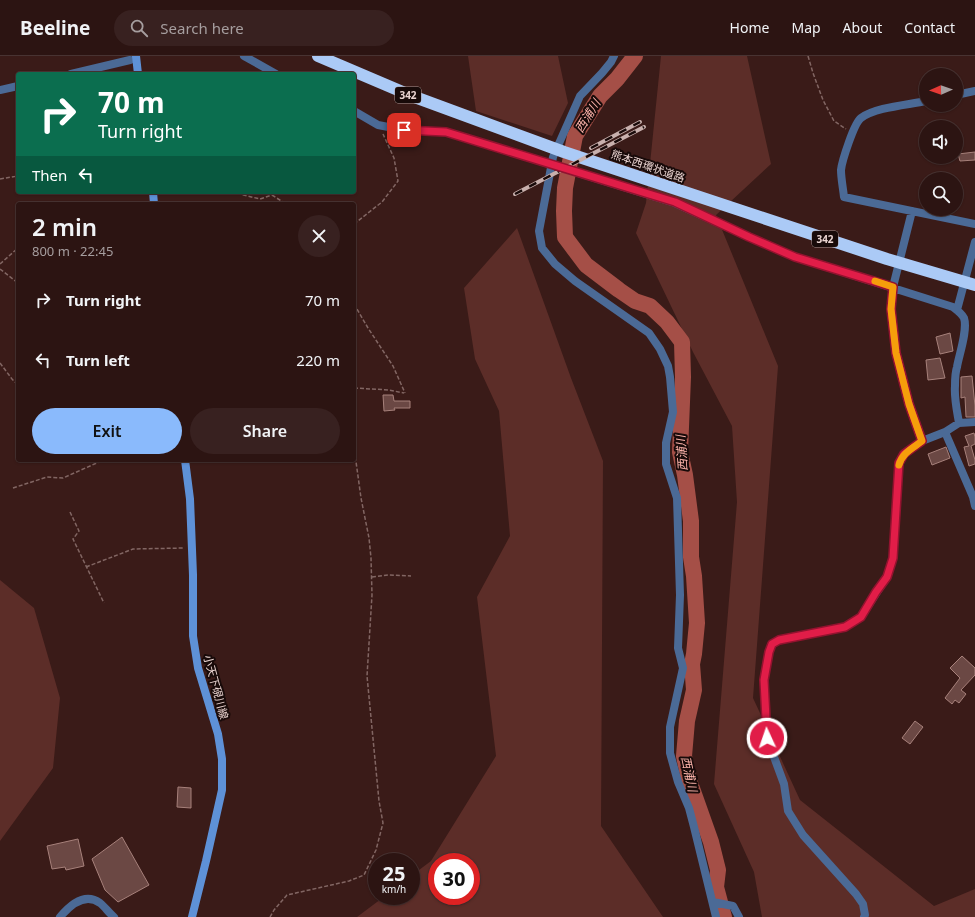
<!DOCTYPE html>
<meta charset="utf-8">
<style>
:root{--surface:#2c1412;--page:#382120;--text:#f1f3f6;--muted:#a69e9f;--line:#483332;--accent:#8abafc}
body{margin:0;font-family:"Noto Sans","Noto Sans JP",sans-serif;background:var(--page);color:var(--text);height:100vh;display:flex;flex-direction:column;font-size:15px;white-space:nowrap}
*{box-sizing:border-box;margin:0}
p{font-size:13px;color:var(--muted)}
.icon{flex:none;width:22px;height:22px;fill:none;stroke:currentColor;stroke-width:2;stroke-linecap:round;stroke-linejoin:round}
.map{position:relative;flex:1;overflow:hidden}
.details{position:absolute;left:16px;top:146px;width:340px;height:260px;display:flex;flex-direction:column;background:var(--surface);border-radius:4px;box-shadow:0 1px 3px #0004,0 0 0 1px var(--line)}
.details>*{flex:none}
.top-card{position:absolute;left:16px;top:16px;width:340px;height:122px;border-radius:4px;box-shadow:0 1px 3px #0004,0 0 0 1px var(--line);background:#0b6e4f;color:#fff;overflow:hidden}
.needle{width:26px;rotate:268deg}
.buttons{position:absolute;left:919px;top:12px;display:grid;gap:8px}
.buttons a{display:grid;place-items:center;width:44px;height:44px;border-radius:50%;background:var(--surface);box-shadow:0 1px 3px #0004,0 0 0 1px var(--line);font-size:20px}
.speed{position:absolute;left:368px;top:797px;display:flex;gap:8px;font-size:20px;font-weight:700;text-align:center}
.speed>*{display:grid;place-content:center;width:52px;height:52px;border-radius:50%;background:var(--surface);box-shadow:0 1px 3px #0004,0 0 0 1px var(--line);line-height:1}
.speed small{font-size:10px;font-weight:400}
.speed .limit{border:6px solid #d22;background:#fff;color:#111}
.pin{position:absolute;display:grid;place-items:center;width:34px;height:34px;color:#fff;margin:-17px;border-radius:8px;box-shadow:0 2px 6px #0006}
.me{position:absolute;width:44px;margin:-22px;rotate:357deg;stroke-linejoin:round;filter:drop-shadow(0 0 3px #0008)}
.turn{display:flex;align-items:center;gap:14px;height:84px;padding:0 16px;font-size:18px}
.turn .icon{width:52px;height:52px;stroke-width:2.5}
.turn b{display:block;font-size:28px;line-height:34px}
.then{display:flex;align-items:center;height:38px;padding:0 16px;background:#0003;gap:8px;font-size:15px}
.round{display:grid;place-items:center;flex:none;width:42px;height:42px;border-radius:21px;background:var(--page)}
.summary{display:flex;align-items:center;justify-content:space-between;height:68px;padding:0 16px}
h1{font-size:24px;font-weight:600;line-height:30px}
.button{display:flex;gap:8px;margin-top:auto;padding:8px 16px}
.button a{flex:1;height:46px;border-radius:24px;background:var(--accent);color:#111;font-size:16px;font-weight:600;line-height:46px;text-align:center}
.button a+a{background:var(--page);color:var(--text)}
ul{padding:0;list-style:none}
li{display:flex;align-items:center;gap:12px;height:60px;padding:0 16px}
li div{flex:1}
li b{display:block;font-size:15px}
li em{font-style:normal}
header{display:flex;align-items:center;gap:24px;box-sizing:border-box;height:56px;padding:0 20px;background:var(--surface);border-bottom:1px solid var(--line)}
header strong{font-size:19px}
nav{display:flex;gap:22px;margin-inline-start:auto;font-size:14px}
.search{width:280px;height:36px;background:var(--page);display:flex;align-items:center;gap:10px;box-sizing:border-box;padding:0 14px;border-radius:22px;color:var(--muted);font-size:15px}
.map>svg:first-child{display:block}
.green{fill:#5c2d28;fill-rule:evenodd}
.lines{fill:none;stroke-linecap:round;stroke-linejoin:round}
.river{stroke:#a54f47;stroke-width:16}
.building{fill:#6b4844;stroke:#a7817b}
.path{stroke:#826663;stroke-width:1.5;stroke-dasharray:4 2;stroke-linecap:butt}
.street{stroke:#4b6a96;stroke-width:8}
.secondary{stroke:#5e91d7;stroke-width:8}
.highway{stroke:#abcaf6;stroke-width:12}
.rail-casing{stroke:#c8b0ad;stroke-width:4}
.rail{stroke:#180a09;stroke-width:2.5;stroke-dasharray:8;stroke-linecap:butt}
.route-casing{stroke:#92132f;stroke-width:10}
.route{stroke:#e11d48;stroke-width:7}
.slow{stroke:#f59e0b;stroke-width:7}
.labels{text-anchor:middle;stroke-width:4;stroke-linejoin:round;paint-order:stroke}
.shield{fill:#180a09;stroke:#ab9795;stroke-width:1}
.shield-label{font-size:10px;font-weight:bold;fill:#ead4d1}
.street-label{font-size:11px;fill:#ead4d1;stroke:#180a09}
.water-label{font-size:12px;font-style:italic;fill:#fdb4ab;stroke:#180a09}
</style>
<header>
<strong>Beeline</strong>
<div class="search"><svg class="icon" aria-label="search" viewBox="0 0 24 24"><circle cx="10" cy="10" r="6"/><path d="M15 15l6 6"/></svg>Search here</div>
<nav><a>Home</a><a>Map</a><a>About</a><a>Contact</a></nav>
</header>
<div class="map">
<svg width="975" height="861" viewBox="0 0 975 861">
<rect width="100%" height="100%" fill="#3a1b18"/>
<!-- green -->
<path class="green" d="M468 0H558L568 47 552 80 476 55Z
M661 0H747L771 108 716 159 778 310 753 642 800 744 934 850 975 833V861H762L754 816 714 728 737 446 732 370 693 296 636 177 646 147Z
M517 172 571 322 603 405 601 770 663 861H357L385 840H411V820L431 805 496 700 477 541 510 480 499 355 475 303 464 232ZM437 806H471V840H437Z
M0 524 34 552 60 642 53 712 0 785Z"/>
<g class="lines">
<!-- river -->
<path class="river" d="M635 0 617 23 600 40 575 80 565 132 564 155 565 181 586 209 619 234 635 245 650 250 667 266 682 286 683 321 680 396 685 419 691 465V501L694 520 697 567 694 598 692 608 694 634 687 665 684 700 689 724 711 786 718 814 716 831 724 861"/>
</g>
<!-- building -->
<path class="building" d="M975 96V104L960 105 958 98Z
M950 277 953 295 940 298 936 281Z
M940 302 945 322 928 324 926 304Z
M972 320 975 350V361H966L965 341 961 342V321Z
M383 339H393L394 345H410V352H394L395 354 384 355Z
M974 377 975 381V388L971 390 975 404V408L969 410 964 391 969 390 965 380Z
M946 391 950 402 932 409 928 398Z
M962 600 975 612V619L961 634 966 638 959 647 955 644 952 648 945 642 960 622 950 612Z
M915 665 923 671 910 688 902 682Z
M178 731 191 732V752L177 751Z
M122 781 149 829 118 846 105 834 92 803Z
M78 783 84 810 66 814 65 811 52 813 47 790Z"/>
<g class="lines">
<!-- path -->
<path class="path" d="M808 0 813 17 823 44 834 65 846 73
M0 123 18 120
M231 136 260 143 272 139
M272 139 286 148
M354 168 382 146 398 125 394 102 383 78
M0 208 18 192
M0 213 18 227
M354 248 368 272 393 310 405 337
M0 307 12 323 18 329
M354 332 389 334 404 337
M278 405 279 404
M13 432 47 421 63 422 99 406 101 404
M70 456 79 475 73 483 104 547
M86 511 133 493 184 492
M372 521 388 519 411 520
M270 861 274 854 287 839 349 825 364 819 376 794 383 767 379 745 367 620 372 539 371 502 369 482 361 442 354 391"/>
<!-- street -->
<path class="street" d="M244 0 276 18
M614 0 611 6 602 17 580 40 553 101 539 175 542 192 555 208 575 225 649 277 660 293 668 310 670 321 673 356 666 387V408L677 442 680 539 678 592 683 612 670 671V697L678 726 689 752 694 771 716 861
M71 18 130 4
M0 34 18 30
M956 39 975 35
M926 45C908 49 876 51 861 62 854 67 842 105 841 114 841 122 843 132 844 141L975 168
M354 55 378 69 404 74 446 76 675 147 749 181 795 201 953 251C957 254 962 258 964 262 968 274 959 299 957 311 955 317 955 324 955 330 954 342 957 355 959 367
M912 155 893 231 891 253 896 297 909 348 922 385
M957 254 975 186
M945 376 973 441 975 450
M713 846 733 850 739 861
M60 861C70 849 85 836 100 847 105 851 109 857 114 861
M864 861 865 859 863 848 856 838 803 779 788 755 784 728 767 682 764 624 769 596 772 588 779 584 845 571 861 561 877 536 887 521 893 502 899 407 904 398 922 385 945 376 959 367 975 366"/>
<!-- secondary -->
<path class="secondary" d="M136 0 138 18
M153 136 154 148
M185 404 190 443 193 519V580L198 612 218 678 222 703V734L206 805 192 861"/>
<!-- highway -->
<path class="highway" d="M318 0 412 40 564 96 887 203 975 229"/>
<!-- rail casing -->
<g class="rail-casing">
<path id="rail" d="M591 92 640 66
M515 138 644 71"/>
</g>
<!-- rail -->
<use href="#rail" class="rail"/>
</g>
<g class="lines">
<!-- route casing -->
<g class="route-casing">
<path id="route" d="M404 74 446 76 675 146 749 181 795 201 893 231 891 253 896 297 909 348 922 385 904 398 899 407 893 502 887 521 876 536 861 561 845 571 779 584 772 588 769 596 764 624 767 682"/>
</g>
<!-- route -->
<use href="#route" class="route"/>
<!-- slow -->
<path class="slow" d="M875 225 893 231 891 253 896 297 909 348 922 385C913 392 902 397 899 409"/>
</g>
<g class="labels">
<!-- shield labels -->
<g class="shield">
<rect x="395" y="31" width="26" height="16" rx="3"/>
<rect x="812" y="175" width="26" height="16" rx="3"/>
</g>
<g class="shield-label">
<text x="408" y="43">342</text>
<text x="825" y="187">342</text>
</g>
<!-- street labels -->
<g class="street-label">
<text transform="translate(648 110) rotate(19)" y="4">熊本西環状道路</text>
<text transform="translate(216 631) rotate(75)" y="4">小天下硯川線</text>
</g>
<!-- water labels -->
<g class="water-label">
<text transform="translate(588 60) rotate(-58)" y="4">西浦川</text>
<text transform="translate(682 397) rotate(-94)" y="4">西浦川</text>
<text transform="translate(689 718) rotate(78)" y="4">西浦川</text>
</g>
</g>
</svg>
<div class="buttons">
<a><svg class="needle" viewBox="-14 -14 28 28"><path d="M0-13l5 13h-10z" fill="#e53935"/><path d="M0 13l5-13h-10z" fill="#a69e9f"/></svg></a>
<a><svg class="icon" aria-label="sound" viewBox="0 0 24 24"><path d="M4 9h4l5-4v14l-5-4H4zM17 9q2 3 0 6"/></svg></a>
<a><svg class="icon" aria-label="search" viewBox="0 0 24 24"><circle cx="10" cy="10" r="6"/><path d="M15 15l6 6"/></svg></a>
</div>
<div class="speed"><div>25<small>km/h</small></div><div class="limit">30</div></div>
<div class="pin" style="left:404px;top:74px;background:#d93025"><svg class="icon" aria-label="arrive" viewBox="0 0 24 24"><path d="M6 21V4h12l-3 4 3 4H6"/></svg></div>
<svg class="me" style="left:767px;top:682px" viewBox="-20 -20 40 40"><circle r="17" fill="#e11d48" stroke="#fff" stroke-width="3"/><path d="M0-11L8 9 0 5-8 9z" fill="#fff"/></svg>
<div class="top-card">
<div class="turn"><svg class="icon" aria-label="right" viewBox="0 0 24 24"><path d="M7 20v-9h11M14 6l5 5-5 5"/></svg><div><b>70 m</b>Turn right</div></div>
<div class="then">Then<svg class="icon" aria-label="left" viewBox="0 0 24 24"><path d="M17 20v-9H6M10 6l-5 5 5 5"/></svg></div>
</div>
<section class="details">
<div class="summary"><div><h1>2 min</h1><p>800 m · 22:45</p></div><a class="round"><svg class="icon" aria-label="close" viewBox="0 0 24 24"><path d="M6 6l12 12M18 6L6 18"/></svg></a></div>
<ul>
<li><svg class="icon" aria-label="right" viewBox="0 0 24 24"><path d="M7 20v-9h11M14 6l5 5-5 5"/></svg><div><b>Turn right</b></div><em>70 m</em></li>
<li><svg class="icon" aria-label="left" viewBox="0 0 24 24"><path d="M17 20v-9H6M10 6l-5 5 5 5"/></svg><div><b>Turn left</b></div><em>220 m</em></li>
</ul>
<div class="button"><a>Exit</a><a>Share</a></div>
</section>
</div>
